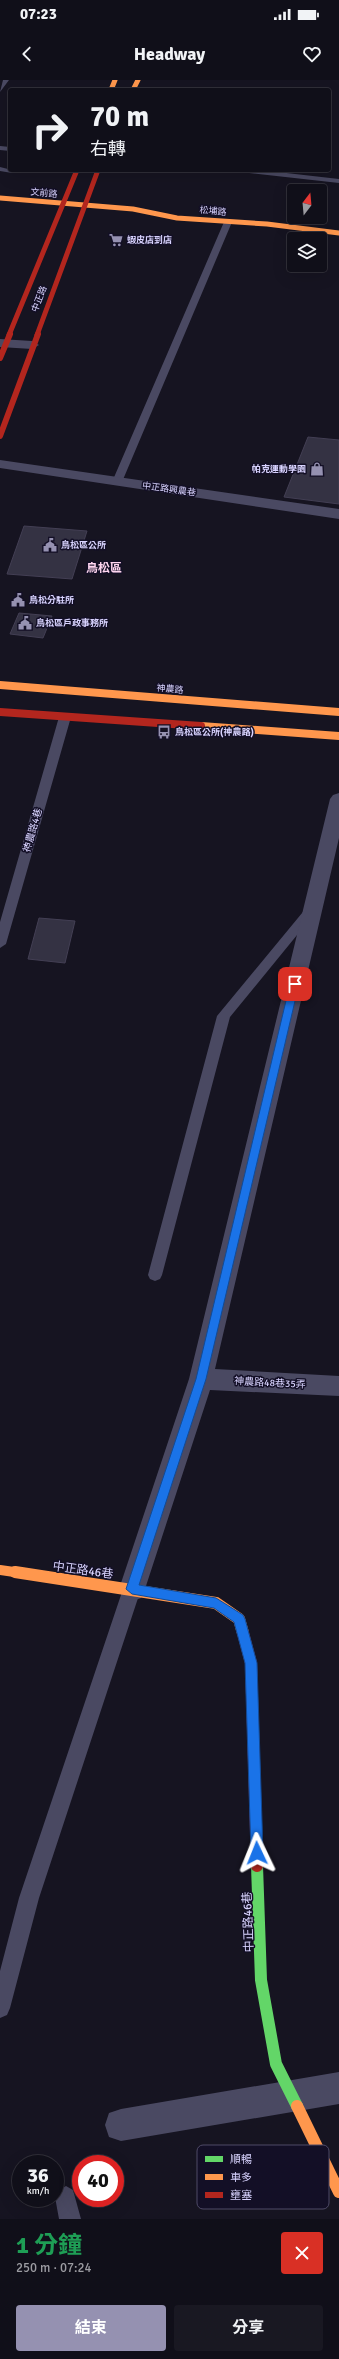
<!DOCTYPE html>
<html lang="zh-TW">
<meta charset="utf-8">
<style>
:root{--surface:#100f19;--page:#191822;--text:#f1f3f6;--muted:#9c9ca2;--line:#302f38;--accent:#9591b1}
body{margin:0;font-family:Signika,"Noto Sans TC",sans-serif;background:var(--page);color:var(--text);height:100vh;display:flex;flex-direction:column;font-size:15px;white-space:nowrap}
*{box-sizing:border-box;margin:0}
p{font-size:13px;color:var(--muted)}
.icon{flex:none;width:22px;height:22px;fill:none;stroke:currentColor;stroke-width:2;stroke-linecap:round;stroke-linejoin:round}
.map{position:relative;height:2139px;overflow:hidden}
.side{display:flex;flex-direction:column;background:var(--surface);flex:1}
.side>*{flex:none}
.top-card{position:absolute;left:8px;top:8px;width:323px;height:84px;border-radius:4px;box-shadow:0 4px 16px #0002,0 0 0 1px var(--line);background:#100f19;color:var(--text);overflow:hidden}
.needle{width:26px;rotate:16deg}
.tools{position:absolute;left:287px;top:104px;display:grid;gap:8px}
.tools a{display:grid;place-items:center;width:40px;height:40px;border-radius:4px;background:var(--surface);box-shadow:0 4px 16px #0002,0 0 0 1px var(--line);font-size:20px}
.speed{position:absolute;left:12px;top:2075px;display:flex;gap:8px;font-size:20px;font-weight:700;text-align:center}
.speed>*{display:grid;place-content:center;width:52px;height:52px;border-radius:50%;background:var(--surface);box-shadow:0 4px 16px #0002,0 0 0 1px var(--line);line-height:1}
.speed small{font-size:10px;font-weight:400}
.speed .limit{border:6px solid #d22;background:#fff;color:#111}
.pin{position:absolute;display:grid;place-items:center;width:34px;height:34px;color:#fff;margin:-17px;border-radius:8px;box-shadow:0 2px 6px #0006}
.me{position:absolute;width:44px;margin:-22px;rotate:358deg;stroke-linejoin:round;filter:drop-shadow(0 0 3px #0008)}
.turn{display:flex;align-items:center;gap:14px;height:84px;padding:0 16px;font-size:18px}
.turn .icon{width:52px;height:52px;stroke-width:2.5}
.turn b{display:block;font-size:28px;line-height:34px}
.round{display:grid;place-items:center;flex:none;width:42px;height:42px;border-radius:4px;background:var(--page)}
.headline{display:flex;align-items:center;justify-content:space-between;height:68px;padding:0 16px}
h1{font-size:24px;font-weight:700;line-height:30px;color:#1e9e55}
.action{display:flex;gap:8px;margin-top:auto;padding:8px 16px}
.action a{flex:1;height:46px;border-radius:4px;background:var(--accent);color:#fff;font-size:16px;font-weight:700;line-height:46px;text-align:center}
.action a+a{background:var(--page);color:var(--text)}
.status{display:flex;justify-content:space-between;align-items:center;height:28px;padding:0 20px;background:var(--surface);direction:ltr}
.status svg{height:11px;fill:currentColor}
header{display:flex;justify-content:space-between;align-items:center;height:52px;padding:0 16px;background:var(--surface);font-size:18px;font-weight:700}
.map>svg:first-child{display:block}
.building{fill:#343243;stroke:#433f54}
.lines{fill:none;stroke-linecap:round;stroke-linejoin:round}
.lane{fill:#4a4962;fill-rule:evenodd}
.street{fill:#4a4962;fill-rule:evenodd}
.fast{stroke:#63d668;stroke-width:12}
.slow-far3{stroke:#ff974d;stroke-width:5}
.slow-far2{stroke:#ff974d;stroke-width:8}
.slow-far1{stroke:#ff974d;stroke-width:10}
.slow{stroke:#ff974d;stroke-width:12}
.jam-far3{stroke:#b3261e;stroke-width:5}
.jam-far2{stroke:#b3261e;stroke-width:6}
.jam-far1{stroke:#b3261e;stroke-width:8}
.jam{stroke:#b3261e;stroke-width:12}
.route{fill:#1a73e8;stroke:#114b97}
.labels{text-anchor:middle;stroke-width:3;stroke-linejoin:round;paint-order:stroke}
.far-street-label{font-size:9px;fill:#d9d4ff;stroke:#130f26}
.far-poi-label{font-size:9px;font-weight:bold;fill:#d9d4ff;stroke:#130f26;text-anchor:start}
.street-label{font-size:10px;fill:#d9d4ff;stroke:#130f26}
.far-district-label{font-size:12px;font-weight:bold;fill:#ffd6f0;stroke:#130f26}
.near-street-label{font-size:12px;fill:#d9d4ff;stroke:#130f26}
.key{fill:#130f26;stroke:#4e4a67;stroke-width:1}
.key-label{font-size:11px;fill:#d9d4ff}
</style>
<div class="status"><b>07:23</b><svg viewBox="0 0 49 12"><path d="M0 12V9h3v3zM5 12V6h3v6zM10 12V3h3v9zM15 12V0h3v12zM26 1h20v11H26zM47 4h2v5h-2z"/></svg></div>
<header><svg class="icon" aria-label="back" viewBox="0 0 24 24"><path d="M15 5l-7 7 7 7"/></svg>Headway<svg class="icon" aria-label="heart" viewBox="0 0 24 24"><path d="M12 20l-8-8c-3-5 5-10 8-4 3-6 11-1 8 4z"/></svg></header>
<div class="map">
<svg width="339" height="2139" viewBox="0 0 339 2139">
<rect width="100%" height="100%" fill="#161421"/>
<!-- building -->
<path class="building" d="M308 357 339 360V424L284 417Z
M24 446 87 451 72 499 7 494Z
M19 533 52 536 43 558 10 554Z
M39 838 75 841 65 883 28 879Z"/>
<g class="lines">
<!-- lane -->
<path class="lane" d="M3 0H9L0 12Z
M0 66 10 67V71L0 70Z
M0 87 16 91 12 93 0 91Z
M236 90H260L339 99V103L240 92Z
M228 140 232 142 122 402 114 404 112 402 224 142Z
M65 634 71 637 6 864 0 868V842L59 637Z
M311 826 315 827 317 830 315 833 230 937 162 1195 160 1199 155 1201 150 1199 148 1195 217 936 307 827Z
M132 1501 138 1503 141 1509 39 1818 10 1928 7 1935 0 1938V1891L19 1818 123 1509 126 1503Z
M66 2106 73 2110 81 2139H59L55 2117 59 2110Z"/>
<!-- street -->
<path class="street" d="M0 259 32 261 39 265 32 269 0 267Z
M0 380 339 429V439L0 388Z
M339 713V758L215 1289 339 1296V1316L210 1310 145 1509 141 1518 132 1521 123 1518 119 1509 189 1299 330 719 333 715Z
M339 1992V2024L121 2061 109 2057 105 2045 109 2033 121 2029Z"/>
<!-- fast -->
<path class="fast" d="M257 1786 261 1900 276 1984 297 2026"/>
<!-- slow-far3 -->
<path class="slow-far3" d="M111 10 115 0
M133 10 138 0
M0 118 133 129 177 138 267 144 339 153"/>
<!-- slow-far2 -->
<path class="slow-far2" d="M0 605 339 632
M201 646 339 656"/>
<!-- slow-far1 -->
<path class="slow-far1" d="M0 1490 21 1493"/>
<!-- slow -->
<path class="slow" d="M15 1492 216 1523 239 1539 243 1553
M297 2026 339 2112"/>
<!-- jam-far3 -->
<path class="jam-far3" d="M9 255 77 90
M37 255 98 90"/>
<!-- jam-far2 -->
<path class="jam-far2" d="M0 278 10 254
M0 356 38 254"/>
<!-- jam-far1 -->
<path class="jam-far1" d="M0 632 201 646"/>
<!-- jam -->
<path class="jam" d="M243 1553 251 1583 257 1786"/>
</g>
<!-- route -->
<path class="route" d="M295 901 299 904 206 1299 139 1505 216 1518 243 1535 245 1539 257 1583 263 1773 262 1778 257 1779 253 1778 251 1773 245 1583 234 1542 214 1528 132 1514 126 1509 196 1299 290 904Z"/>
<!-- icons -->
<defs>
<g id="supermarket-bare" transform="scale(1.08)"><path d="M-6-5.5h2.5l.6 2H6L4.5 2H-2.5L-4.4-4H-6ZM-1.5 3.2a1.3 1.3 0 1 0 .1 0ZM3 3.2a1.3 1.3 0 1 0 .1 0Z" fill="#9591b1" stroke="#130f26" stroke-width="2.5" paint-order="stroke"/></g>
<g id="shop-bare" transform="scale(1.08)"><path d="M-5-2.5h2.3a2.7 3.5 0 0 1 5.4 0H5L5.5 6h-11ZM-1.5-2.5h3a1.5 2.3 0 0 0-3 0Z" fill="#9591b1" stroke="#130f26" stroke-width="2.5" paint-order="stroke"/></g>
<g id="civic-bare" transform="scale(1.08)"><path d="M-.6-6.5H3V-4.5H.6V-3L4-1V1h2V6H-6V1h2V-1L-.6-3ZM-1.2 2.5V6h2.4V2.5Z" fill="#9591b1" stroke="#130f26" stroke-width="2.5" paint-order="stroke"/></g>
<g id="bus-bare" transform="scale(1.08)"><path d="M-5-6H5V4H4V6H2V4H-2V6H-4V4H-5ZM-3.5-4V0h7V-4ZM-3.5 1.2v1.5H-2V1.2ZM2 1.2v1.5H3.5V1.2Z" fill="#9591b1" stroke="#130f26" stroke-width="2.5" paint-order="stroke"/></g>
</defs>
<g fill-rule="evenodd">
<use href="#supermarket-bare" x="116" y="160"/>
<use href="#shop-bare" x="317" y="389"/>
<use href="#civic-bare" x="50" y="465"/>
<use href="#civic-bare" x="18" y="520"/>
<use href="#civic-bare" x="25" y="543"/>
<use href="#bus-bare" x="164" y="652"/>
</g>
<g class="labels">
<!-- far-street labels -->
<g class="far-street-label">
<text transform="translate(44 113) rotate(5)" y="3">文前路</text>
<text transform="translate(213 131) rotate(5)" y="3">松埔路</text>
<text transform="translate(39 219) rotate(-69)" y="3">中正路</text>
<text transform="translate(169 409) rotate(8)" y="3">中正路興農巷</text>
<text transform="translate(170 609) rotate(5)" y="3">神農路</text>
</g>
<!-- far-poi labels -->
<g class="far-poi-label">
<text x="127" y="163">蝦皮店到店</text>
<text x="306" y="392" text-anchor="end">帕克運動學園</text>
<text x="61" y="468">鳥松區公所</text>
<text x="29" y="523">鳥松分駐所</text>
<text x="36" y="546">鳥松區戶政事務所</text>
<text x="175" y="655">鳥松區公所(神農路)</text>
</g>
<!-- street labels -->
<g class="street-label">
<text transform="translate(32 750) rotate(-74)" y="4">神農路4巷</text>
<text transform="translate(270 1302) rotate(3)" y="4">神農路48巷35弄</text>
</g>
<!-- far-district labels -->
<g class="far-district-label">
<text x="104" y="492">鳥松區</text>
</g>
<!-- near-street labels -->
<g class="near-street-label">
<text transform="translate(83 1490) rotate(8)" y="4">中正路46巷</text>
<text transform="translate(248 1842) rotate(-92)" y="4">中正路46巷</text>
</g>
</g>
<!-- legend -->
<rect x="197" y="2065" width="132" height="64" rx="6" class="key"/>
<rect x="205" y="2076" width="18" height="6" fill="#63d668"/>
<rect x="205" y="2094" width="18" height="6" fill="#ff974d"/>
<rect x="205" y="2112" width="18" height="6" fill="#b3261e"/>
<g class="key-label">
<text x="230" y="2083">順暢</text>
<text x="230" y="2101">車多</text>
<text x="230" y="2119">壅塞</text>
</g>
</svg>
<div class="tools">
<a><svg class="needle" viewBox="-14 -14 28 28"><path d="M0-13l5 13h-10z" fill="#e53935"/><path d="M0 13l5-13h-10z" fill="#9c9ca2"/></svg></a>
<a><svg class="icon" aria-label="layers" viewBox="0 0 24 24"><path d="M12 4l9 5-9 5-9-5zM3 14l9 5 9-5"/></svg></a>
</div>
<div class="speed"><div>36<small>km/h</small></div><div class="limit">40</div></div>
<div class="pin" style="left:295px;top:904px;background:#d93025"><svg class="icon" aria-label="arrive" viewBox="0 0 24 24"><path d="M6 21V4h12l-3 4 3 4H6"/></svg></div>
<svg class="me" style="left:257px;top:1773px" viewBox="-20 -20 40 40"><path d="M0-17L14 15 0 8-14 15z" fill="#1a73e8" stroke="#fff" stroke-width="4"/></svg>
<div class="top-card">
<div class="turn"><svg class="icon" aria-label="right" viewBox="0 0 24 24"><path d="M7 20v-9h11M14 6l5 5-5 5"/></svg><div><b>70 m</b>右轉</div></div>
</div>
</div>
<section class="side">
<div class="headline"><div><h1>1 分鐘</h1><p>250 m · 07:24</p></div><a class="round" style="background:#d93025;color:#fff"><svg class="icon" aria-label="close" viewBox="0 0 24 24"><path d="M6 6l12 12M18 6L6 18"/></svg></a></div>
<div class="action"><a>結束</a><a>分享</a></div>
</section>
